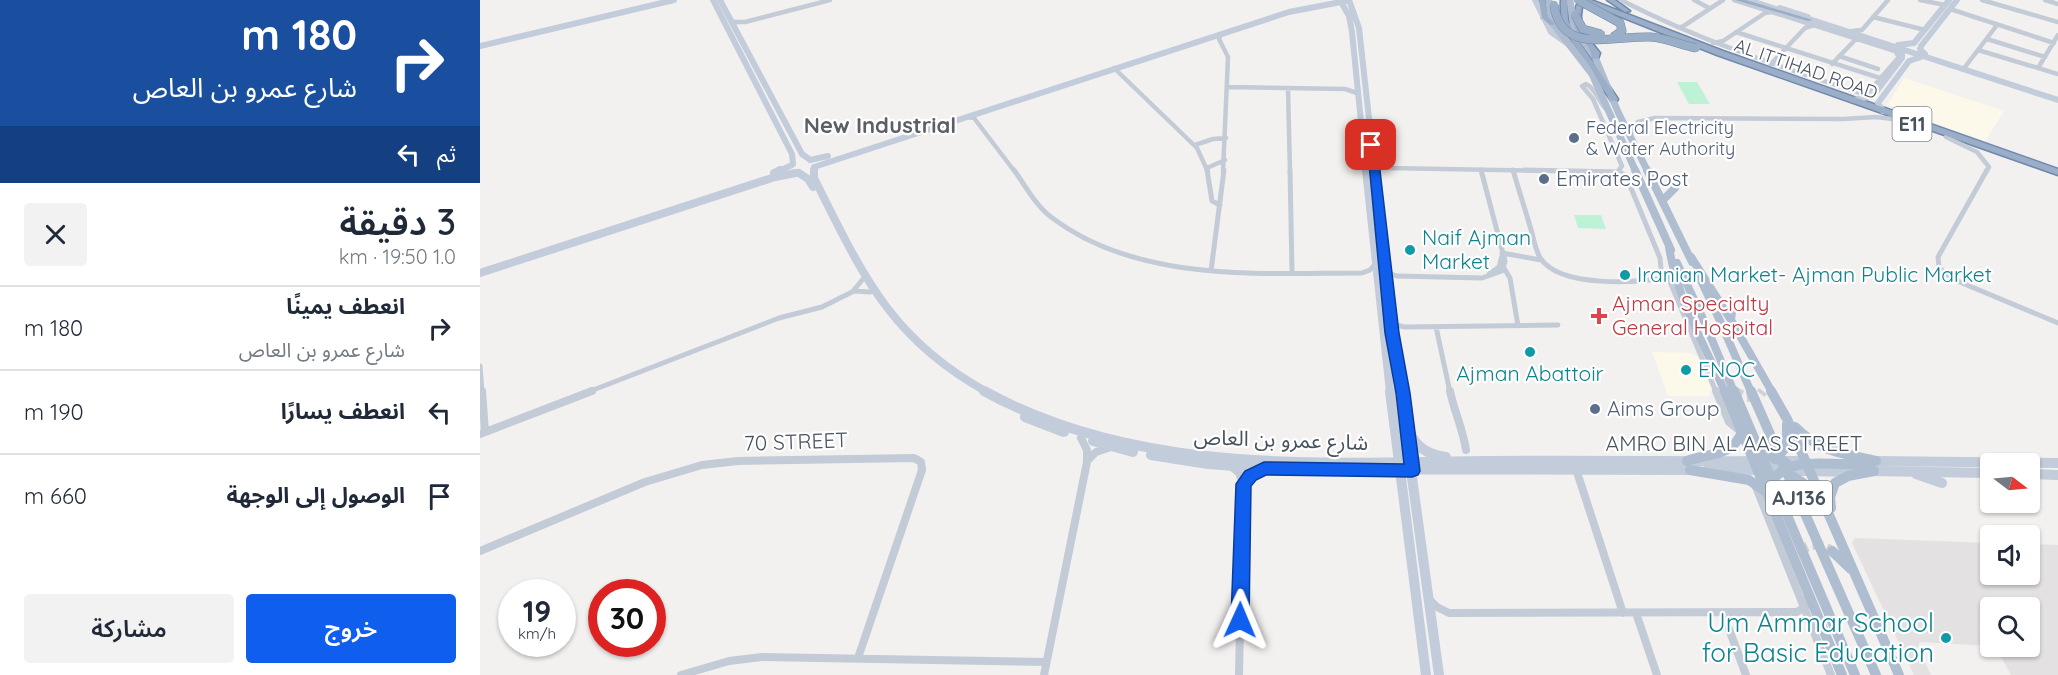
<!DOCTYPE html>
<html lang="ar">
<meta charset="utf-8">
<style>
:root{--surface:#fff;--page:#f2f2f3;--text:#1f2937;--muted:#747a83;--line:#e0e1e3;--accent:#105eed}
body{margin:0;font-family:Quicksand,"Noto Sans Arabic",sans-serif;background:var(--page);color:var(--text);direction:rtl;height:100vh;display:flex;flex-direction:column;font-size:22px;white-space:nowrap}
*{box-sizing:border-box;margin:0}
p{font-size:20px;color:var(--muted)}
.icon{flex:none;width:33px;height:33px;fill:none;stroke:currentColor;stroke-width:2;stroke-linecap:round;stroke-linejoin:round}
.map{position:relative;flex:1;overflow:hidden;direction:ltr}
.drawer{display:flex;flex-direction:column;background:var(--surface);width:480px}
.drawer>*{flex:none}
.hud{background:#1a4fa0;color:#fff;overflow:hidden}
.needle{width:39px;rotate:106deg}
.controls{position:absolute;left:1500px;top:453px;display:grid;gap:12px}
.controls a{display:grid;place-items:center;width:60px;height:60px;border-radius:6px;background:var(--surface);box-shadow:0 2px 4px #0004;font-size:30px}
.speed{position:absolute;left:18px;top:579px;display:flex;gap:12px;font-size:30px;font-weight:700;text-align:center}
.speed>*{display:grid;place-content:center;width:78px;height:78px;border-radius:50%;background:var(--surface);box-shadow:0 2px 4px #0004;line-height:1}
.speed small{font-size:15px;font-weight:400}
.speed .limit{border:9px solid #d22;background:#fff;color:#111}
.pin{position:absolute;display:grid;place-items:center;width:51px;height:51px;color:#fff;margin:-26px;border-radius:12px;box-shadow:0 3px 9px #0006}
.me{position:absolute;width:66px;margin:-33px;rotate:1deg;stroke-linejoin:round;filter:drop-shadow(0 0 4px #0008)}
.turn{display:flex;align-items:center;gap:21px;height:126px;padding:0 24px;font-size:27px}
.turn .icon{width:78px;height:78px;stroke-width:2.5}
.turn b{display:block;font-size:42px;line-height:51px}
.then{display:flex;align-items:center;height:57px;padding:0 24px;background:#0003;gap:12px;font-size:22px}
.round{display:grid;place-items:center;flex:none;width:63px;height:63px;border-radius:6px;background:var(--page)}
.overview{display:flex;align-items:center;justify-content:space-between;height:102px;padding:0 24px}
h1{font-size:36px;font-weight:600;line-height:45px}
.action{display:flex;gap:12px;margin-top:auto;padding:12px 24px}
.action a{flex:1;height:69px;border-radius:6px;background:var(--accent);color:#fff;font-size:24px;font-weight:600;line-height:69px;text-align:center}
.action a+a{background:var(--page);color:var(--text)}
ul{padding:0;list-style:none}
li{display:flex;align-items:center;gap:18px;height:84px;padding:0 24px;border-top:2px solid var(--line)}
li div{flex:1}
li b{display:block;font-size:22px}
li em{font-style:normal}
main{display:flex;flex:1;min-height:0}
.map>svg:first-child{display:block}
.commercial{fill:#fdf9ea}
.education{fill:#e4e1e2}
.green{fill:#bdf2d6}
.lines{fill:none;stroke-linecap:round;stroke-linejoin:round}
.primary-tunnel-far1{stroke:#d1d0d3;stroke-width:8;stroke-dasharray:8 4.5;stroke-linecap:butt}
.primary-tunnel{stroke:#d1d0d3;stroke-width:10;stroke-dasharray:10 5;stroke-linecap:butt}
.trunk-casing{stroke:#7189ad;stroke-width:3}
.minor-far2{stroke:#c3cbd6;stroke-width:4.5}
.minor-far1{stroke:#c3cbd6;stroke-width:5}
.minor{stroke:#c3cbd6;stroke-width:8}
.secondary-far2{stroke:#c2ccda;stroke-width:6}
.secondary-far1{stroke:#c2ccda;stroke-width:8}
.secondary{stroke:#c2ccda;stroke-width:10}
.primary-far2{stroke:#afbdd0;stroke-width:7}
.primary-far1{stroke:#afbdd0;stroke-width:8}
.primary{stroke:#afbdd0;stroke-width:10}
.trunk{fill:#9aaec8;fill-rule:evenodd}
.trunk-bridge-casing{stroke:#7189ad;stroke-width:9;stroke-linecap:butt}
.primary-bridge-far1{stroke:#afbdd0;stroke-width:8}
.primary-bridge{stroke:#afbdd0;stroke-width:10}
.trunk-bridge{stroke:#9aaec8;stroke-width:8}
.route{fill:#105eed;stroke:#0a3d9a;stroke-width:1.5}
.service-dot{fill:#5c6f8a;stroke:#fff;stroke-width:2}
.culture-dot{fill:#0f9aa8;stroke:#fff;stroke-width:2}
.health-dot{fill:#e0444e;stroke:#fff;stroke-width:2}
.labels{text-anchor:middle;stroke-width:4.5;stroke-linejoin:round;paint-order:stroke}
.far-street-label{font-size:18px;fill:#47525f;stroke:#fff}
.far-service-label{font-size:18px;fill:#4e5e75;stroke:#fff;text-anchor:start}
.shield{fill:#fff;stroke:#7e868f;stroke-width:1.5}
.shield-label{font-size:20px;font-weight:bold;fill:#47525f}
.service-label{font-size:21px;fill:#4e5e75;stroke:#fff;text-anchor:start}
.culture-label{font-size:21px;fill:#0d838f;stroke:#fff;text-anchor:start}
.health-label{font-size:21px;fill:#be3a42;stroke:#fff;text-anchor:start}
.street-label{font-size:21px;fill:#47525f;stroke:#fff}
.far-district-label{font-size:22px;font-weight:bold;fill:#5c6066;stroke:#fff}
.near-culture-label{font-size:26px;fill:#0d838f;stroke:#fff;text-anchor:end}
</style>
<main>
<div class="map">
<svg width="1578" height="675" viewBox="0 0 1578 675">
<rect width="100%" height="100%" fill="#f3f0f0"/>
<!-- commercial -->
<path class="commercial" d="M1424 78 1524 111 1505 141 1418 111 1408 104Z
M1172 352 1211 353 1220 359 1232 388 1229 396H1188Z"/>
<!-- education -->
<path class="education" d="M1375 538 1510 543V574H1550V544L1578 545V675H1531L1518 651 1512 647 1550 646V608H1510V646L1440 642 1438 647 1451 675H1434L1372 543Z"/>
<!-- green -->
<path class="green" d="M1197 82H1217L1230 104H1209Z
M1094 215H1121L1126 229 1098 228Z"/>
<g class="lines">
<!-- primary-tunnel-far1 -->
<path class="primary-tunnel-far1" d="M1252 390 1256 392"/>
<!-- primary-tunnel -->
<path class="primary-tunnel" d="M1253 391 1266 397 1279 396 1283 391
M1320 553C1329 541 1340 544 1352 551"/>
<!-- trunk casing -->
<g class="trunk-casing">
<path id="trunk" d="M1059 0H1065L1068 17 1074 23V25H1070L1062 18Z
M1081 0H1087L1088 20 1094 34 1138 99 1137 101H1131L1128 96C1120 86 1115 74 1108 64 1092 40 1079 31 1081 0Z
M1099 0H1111L1243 51 1578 169V175L1237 55 1104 2C1095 23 1107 37 1120 53L1118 59H1112C1111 36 1082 35 1099 0Z
M1127 0H1135L1150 11 1145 12Z
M1255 0H1266L1333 20 1328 21Z"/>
</g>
<!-- minor-far2 -->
<path class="minor-far2" d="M1141 0C1220 41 1304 68 1389 96
M1214 0 1229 8
M1254 0 1415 51 1419 57 1385 96
M1440 0 1465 5
M1502 0 1578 22
M1565 0 1578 4
M1470 9 1574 43
M1393 17 1445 30
M251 22H265L350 0
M1197 27H1202L1243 0
M1372 31 1382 30 1408 0
M1256 32 1400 78
M741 34 739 39 748 57 743 172
M1507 39 1565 57
M1233 43 1243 41 1285 13 1292 12
M1498 50 1578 74
M1359 56 1398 69
M1291 64 1325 28 1334 25
M1352 64 1375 40 1380 39
M1485 67 1517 25
M634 68 717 148 728 172
M1558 68 1578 35
M748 87 865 89 877 93
M808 88 810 172
M1130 113C1118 104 1117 89 1106 84L1102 86 1113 99 1142 166 1138 171
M487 117 494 118 535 172
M1150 135 1158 122 1175 118 1363 119 1396 117 1421 120
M1466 137 1497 152 1509 167 1506 172
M715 145 733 139 746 138
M893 161 907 168 1132 172
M727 168 745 160"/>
<!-- minor-far1 -->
<path class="minor-far1" d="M534 170C545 185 556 206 571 217 657 283 780 273 882 273L890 270 895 264
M727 170 732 201 740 205
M810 170 812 272
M1033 170C1039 191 1046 212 1052 233 1054 241 1056 252 1061 259 1081 288 1158 283 1189 277
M1044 170 1140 172 1146 176 1180 258 1182 279
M1507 170 1458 257 1459 268 1475 280 1578 323
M1022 253 1061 260
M1193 267 1189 275 1191 284 1236 392
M1024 268 1030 278 1038 326
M731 271 744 170
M905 272 917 276 1002 278 1022 271 1025 261 1001 170
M1009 274 1019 267 1022 256
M374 290 383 279
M911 324 925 327 1078 325
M956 327 970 392
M0 366 2 392
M108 392 299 318 342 307 374 291 390 292"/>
<!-- minor -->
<path class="minor" d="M2 391 5 432
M970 391C974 411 983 429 986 450
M1236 391 1249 422 1260 431
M0 434 112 391
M609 459 616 452 631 447
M752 467 759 473 763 484 759 675
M1096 469 1143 613
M764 484 770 476 781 469
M1276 487 1351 675
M0 551 165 482 222 465 258 461 434 458 441 462 442 470 378 658
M950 600 957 607 969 613 1317 612 1326 606 1328 597
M1156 613 1177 675
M1243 613 1266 675
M201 675 249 661 282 657 566 662
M564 675 607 462V450L601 438"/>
<!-- secondary-far2 -->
<path class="secondary-far2" d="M233 0 312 154 313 164
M240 0 322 154 329 159
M860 0 869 16 872 32 886 172
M869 0 879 28 895 172
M1055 0 1071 32 1091 46
M1268 0 1305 12
M1300 8 1328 17
M1323 17 1578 100
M1418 45 1434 43 1469 0
M0 46 194 0
M1445 54 1440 49 1441 46 1477 0
M1374 100 1393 96 1422 58V54L1417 49
M1403 111 1398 103 1429 61 1441 57
M330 160 348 156
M334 167V172
M334 167 809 12 866 1
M297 172 312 165"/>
<!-- secondary-far1 -->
<path class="secondary-far1" d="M334 170V178C382 273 409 338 507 392
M886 170 910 392
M894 170 912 333 923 392
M294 173 300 170
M319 173 328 179 333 187
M0 273 295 177 316 173"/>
<!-- secondary -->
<path class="secondary" d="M504 391C657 475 837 463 1005 461 1111 460 1217 462 1323 461
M910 391 946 675
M923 391 927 441 959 675
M545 417 584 432
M929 430C935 447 948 455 966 457
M613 441 653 452
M671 455 728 464 795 469 1215 470
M1392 461 1578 463
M1228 469 1374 472
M1390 471 1510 473
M1436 474 1462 483
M1550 474 1578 475"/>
<!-- primary-far2 -->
<path class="primary-far2" d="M1069 0 1071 21 1112 74 1156 172
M1090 0 1094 28 1115 57 1138 112 1168 172"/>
<!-- primary-far1 -->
<path class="primary-far1" d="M1155 170 1191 250
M1167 170 1212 262
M1183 200 1195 188
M1189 247C1197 299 1225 345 1245 392
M1211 257 1251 320 1292 392
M1197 263 1224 321
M1218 274 1240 321
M1251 320 1253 304"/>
<!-- primary -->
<path class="primary" d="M1245 391 1362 675
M1291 391 1307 419 1419 675
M1315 427C1338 451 1365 454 1396 461
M1278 449 1306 463
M1295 459 1307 446V424
M1207 461C1229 453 1252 457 1262 432
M1210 470 1269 480 1286 492
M1304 471 1323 483 1341 502
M1291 483C1311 449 1363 472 1396 461
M1351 508 1350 497 1355 483 1368 476 1394 471
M1352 551 1371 569"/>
<!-- trunk -->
<use href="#trunk" class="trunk"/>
<!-- trunk-bridge casing -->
<g class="trunk-bridge-casing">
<path id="trunk-bridge" d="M1098 0 1140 23 1142 31 1133 37
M1074 5C1081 56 1134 35 1171 37 1186 38 1201 45 1216 48
M1095 15 1103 29 1121 34"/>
</g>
<!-- primary-bridge-far1 -->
<path class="primary-bridge-far1" d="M1224 321 1254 392
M1240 321 1271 392"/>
<!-- primary-bridge -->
<path class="primary-bridge" d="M1254 391 1375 675
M1271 391 1396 675"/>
<!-- trunk-bridge -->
<use href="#trunk-bridge" class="trunk-bridge"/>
</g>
<!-- route -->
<path class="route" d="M887 142H891L897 145 919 333 930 393 940 471 938 475 932 477 786 475 776 480 771 486 769 620 767 626 760 628 754 626 751 620 756 484 765 471 784 462 924 464 916 393 905 333Z"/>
<!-- markers -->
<g class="service-dot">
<circle cx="1094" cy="138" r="6"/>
<circle cx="1064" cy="179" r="6"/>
<circle cx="1115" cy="409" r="6"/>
</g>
<g class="culture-dot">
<circle cx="930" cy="250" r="6"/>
<circle cx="1145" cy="275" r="6"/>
<circle cx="1050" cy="352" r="6"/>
<circle cx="1206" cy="370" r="6"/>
<circle cx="1466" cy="638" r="6"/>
</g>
<path class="health-dot" d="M1116 307h6v6h6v6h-6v6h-6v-6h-6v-6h6z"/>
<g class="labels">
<!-- far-street labels -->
<g class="far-street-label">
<text transform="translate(1326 69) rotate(19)" y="6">AL ITTIHAD ROAD</text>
</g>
<!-- far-service labels -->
<g class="far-service-label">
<text x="1106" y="134">Federal Electricity<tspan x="1106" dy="21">&amp; Water Authority</tspan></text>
</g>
<!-- shield labels -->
<g class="shield">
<rect x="1412.5" y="107" width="39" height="34" rx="4.5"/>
<rect x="1286" y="481" width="66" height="34" rx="4.5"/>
</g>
<g class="shield-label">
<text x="1432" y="131">E11</text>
<text x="1319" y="505">AJ136</text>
</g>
<!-- service labels -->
<g class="service-label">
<text x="1076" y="186">Emirates Post</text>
<text x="1127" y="416">Aims Group</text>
</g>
<!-- culture labels -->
<g class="culture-label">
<text x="942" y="245">Naif Ajman<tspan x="942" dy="24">Market</tspan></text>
<text x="1157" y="282">Iranian Market- Ajman Public Market</text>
<text x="1218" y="377">ENOC</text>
<text x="1050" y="381" text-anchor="middle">Ajman Abattoir</text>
</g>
<!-- health labels -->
<g class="health-label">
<text x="1132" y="311">Ajman Specialty<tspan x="1132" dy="24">General Hospital</tspan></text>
</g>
<!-- street labels -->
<g class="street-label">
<text transform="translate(801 440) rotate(2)" y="7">شارع عمرو بن العاص</text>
<text transform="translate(316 442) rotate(-2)" y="7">70 STREET</text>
<text x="1254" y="451">AMRO BIN AL AAS STREET</text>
</g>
<!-- far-district labels -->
<g class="far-district-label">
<text x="400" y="133">New Industrial</text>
</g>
<!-- near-culture labels -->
<g class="near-culture-label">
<text x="1454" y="632">Um Ammar School<tspan x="1454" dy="30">for Basic Education</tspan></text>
</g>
</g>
</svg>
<div class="controls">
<a><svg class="needle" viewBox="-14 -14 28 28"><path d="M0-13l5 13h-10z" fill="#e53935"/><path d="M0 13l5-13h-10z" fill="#747a83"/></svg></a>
<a><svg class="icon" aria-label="sound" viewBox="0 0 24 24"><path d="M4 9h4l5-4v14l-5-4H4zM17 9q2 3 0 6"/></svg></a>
<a><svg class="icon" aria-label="search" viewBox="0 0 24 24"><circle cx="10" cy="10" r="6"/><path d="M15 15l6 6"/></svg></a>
</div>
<div class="speed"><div>19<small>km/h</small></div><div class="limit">30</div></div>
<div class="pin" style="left:891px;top:145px;background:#d93025"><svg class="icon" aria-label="arrive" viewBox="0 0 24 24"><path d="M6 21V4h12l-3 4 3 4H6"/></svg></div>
<svg class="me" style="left:760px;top:620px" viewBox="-20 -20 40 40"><path d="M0-17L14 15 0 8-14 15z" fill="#105eed" stroke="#fff" stroke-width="4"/></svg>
</div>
<section class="drawer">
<div class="hud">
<div class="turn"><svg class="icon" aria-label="right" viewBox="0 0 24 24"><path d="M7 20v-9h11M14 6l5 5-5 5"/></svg><div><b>180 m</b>شارع عمرو بن العاص</div></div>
<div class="then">ثم<svg class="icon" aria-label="left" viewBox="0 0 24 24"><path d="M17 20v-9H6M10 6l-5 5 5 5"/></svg></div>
</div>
<div class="overview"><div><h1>3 دقيقة</h1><p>1.0 km · 19:50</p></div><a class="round"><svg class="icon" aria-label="close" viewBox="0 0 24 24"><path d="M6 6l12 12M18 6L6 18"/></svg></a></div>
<ul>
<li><svg class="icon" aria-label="right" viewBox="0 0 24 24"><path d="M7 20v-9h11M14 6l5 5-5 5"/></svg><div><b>انعطف يمينًا</b><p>شارع عمرو بن العاص</p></div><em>180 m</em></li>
<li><svg class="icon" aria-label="left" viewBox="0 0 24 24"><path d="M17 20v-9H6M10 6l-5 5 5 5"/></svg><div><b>انعطف يسارًا</b></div><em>190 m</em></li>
<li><svg class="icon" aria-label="arrive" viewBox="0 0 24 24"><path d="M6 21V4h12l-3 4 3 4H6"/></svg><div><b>الوصول إلى الوجهة</b></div><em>660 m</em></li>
</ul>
<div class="action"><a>خروج</a><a>مشاركة</a></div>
</section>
</main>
